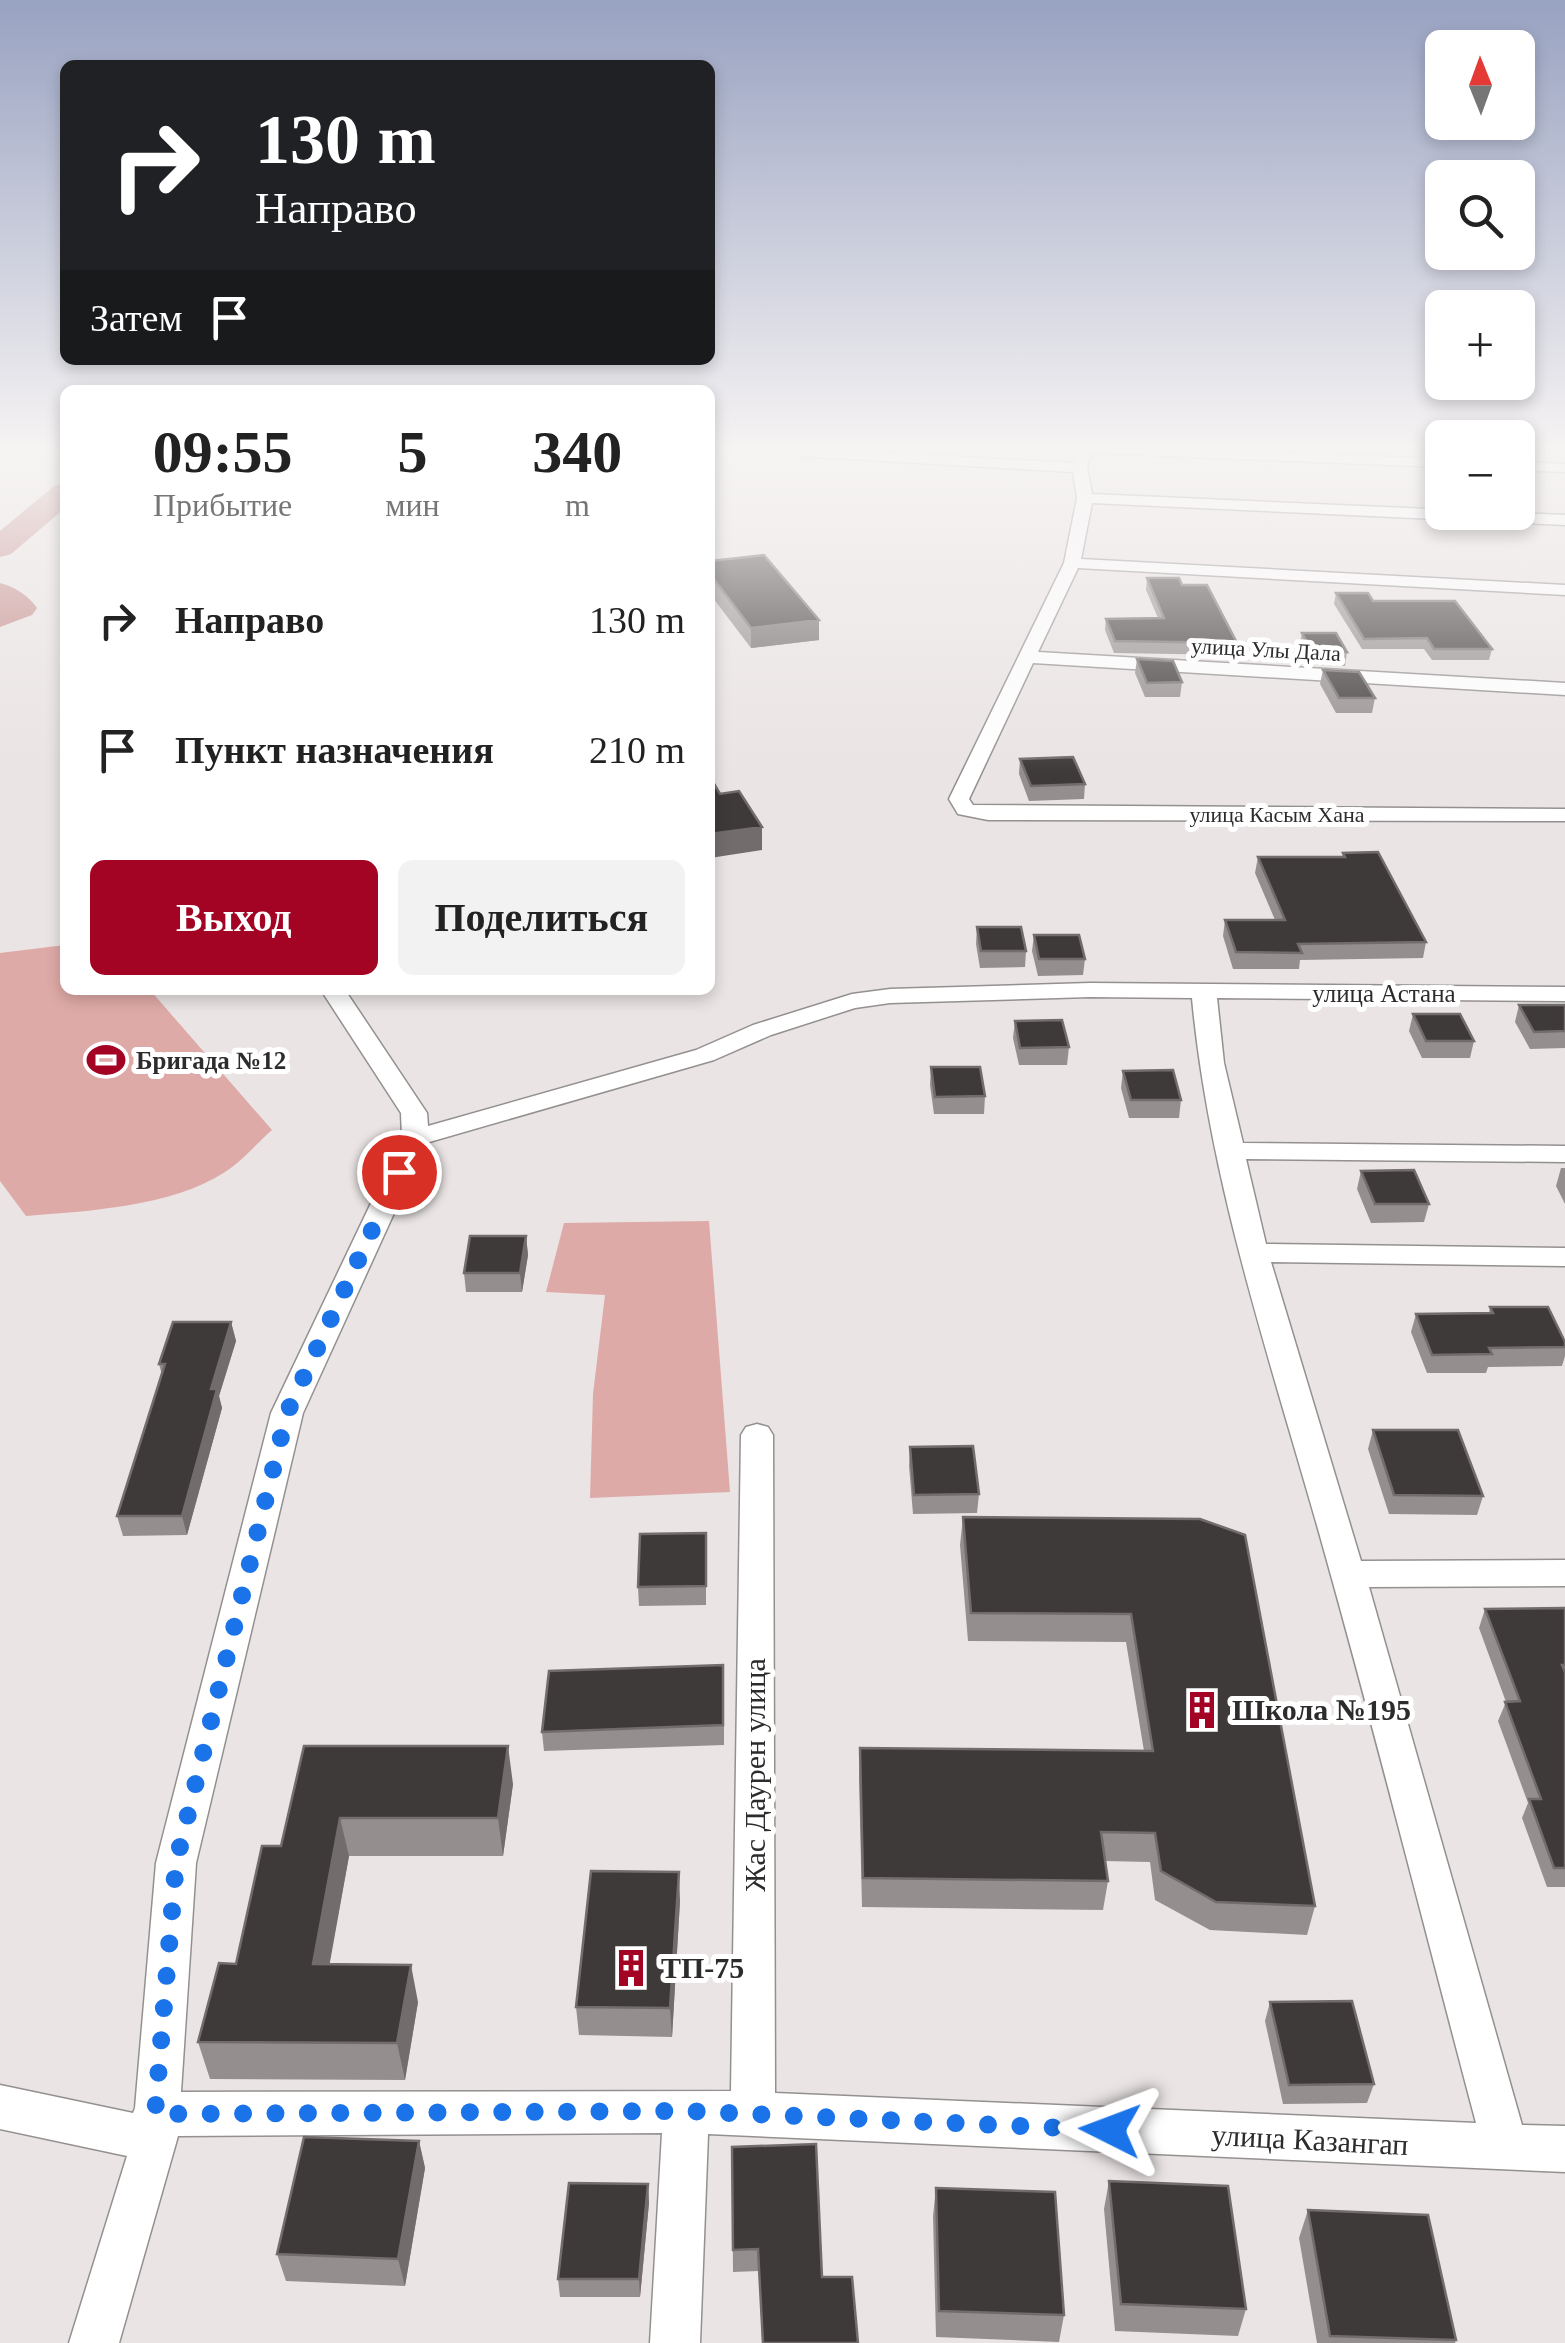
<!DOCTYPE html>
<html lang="ru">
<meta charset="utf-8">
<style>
:root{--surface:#fff;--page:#f2f2f2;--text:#222;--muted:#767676;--accent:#a30424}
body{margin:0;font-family:Georgia,serif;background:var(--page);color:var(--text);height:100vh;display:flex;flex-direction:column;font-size:38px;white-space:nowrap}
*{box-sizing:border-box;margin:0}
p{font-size:32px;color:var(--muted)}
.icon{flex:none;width:55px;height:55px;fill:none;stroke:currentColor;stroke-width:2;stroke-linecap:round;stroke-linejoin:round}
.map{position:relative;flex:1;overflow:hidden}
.sheet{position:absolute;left:60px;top:385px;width:655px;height:610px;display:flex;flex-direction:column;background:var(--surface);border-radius:15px;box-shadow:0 5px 15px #0003}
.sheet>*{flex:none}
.banner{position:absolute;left:60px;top:60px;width:655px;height:305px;border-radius:15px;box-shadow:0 5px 15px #0003;background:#202124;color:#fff;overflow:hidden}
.needle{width:65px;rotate:359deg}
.tools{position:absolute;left:1425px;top:30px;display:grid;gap:20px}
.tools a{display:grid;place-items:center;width:110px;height:110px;border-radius:15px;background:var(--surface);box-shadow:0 5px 15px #0003;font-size:50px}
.pin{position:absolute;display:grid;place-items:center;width:85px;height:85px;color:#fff;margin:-42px;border:5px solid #fff;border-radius:50%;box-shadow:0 2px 10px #0007}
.me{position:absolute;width:110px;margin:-55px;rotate:273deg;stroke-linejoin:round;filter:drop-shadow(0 0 8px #0008)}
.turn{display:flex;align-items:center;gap:35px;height:210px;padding:0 30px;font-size:45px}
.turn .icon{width:130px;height:130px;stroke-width:2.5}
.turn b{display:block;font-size:70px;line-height:85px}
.then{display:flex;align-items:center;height:95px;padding:0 30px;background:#0003;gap:20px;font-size:38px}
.eta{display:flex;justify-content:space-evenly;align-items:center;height:170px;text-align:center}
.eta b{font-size:60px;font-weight:600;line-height:70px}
.action{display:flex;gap:20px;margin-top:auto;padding:20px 30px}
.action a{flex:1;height:115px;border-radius:15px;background:var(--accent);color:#fff;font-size:40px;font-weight:600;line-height:115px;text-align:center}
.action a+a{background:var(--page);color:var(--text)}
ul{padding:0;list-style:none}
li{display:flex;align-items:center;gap:30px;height:130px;padding:0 30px}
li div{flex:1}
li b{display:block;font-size:38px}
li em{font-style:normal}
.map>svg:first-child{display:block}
.green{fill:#deaaa7}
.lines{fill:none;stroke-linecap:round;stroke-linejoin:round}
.river{fill:#c18886;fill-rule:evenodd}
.minor-casing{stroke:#959090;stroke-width:3}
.minor{fill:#fff;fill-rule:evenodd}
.wall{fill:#948f8e}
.shaded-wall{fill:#726d6c}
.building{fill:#3e3a39;stroke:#726d6c;stroke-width:2.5}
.route{stroke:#1a73e8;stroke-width:18;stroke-dasharray:0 32.4}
.labels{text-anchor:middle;stroke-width:10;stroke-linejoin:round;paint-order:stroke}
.far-street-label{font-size:22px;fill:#2d2b2b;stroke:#fff}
.street-label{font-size:25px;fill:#2d2b2b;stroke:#fff}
.poi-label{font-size:25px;font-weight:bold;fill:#2d2b2b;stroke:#fff;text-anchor:start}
.near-poi-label{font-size:30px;font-weight:bold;fill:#2d2b2b;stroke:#fff;text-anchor:start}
.near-street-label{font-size:30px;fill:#2d2b2b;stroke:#fff}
</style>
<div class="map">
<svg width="1565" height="2343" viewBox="0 0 1565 2343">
<rect width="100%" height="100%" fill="#eae4e4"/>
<!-- green -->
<path class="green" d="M65 945V990H150L272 1130C257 1143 242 1161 225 1172 171 1207 88 1211 26 1216L0 1181V953Z
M709 1221 730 1492 590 1498 593 1394 605 1295 546 1292 564 1223Z"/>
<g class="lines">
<!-- river -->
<path class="river" d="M65 483V508L11 554 0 557V531L54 486Z
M0 583C15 587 28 595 37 608L32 615 0 627Z"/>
<!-- minor casing -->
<g class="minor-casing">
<path id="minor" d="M1079 445 1442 459V467L1091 453 1087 468 1092 494 1565 515V525L1092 503 1081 559 1565 585V595L1078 568 1038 652 1565 683V695L1033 663 969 799 973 805 1565 809V821L988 820 958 814 949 799 1064 563 1077 498 1073 472 798 456 791 452 798 448 1074 463Z
M1518 462 1565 464V472L1518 470Z
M1090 983 1565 987V1001L1217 998 1224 1063 1243 1143 1565 1146V1162L1246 1159 1266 1244 1565 1248V1266L1271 1262 1361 1561 1565 1560V1586L1369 1587 1522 2125 1565 2126V2172L708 2134 700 2343H650L662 2133 178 2136 119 2343H69L127 2156 0 2129V2085L133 2113 135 2108 156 1863 271 1413 402 1138 401 1113 321 990H345L427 1113 428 1126 696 1050 753 1025 852 994 890 989ZM1090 997 1192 998C1209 1181 1270 1359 1320 1536 1375 1731 1424 1927 1476 2123L775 2093 773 1435 768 1427 757 1424 746 1427 741 1435 731 2091 181 2092 196 1863 303 1413 426 1143 714 1060 771 1035 855 1008 890 1003Z"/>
</g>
<!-- minor -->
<use href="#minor" class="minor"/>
</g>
<!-- wall -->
<path class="wall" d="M710 561 819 620V640L751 648 710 594Z
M1147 578 1182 585 1237 643 1235 655 1114 653 1105 630 1106 619 1158 618 1146 590Z
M1336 593 1373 601 1492 649 1489 660H1432L1424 649H1362L1334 604Z
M1302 633 1347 652 1345 666 1309 664 1299 647Z
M1137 659 1182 682 1180 697H1145L1135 673Z
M1323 670 1375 698 1372 713H1336L1320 684Z
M1020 759 1085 784 1084 799 1029 801 1019 774Z
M1343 853 1426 942 1423 958 1300 960 1299 969H1233L1223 936 1225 920H1275L1255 873 1258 857H1342Z
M977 927 1026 951 1025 967 980 968 976 944Z
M1034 935 1085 959 1083 975 1038 976 1032 951Z
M1519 1005H1565V1048L1530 1049 1515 1022Z
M1413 1014 1474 1041 1470 1058H1422L1409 1031Z
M1015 1021 1069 1047 1067 1065H1019L1013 1038Z
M931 1067 985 1096 984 1114H934L930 1085Z
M1123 1071 1181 1100 1179 1118H1129L1121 1088Z
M1561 1168H1565V1204L1556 1186Z
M1361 1171 1429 1204 1424 1222 1371 1223 1357 1189Z
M526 1236 528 1255 522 1292H466L464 1273Z
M1490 1307 1565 1342V1356L1562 1366 1488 1367 1486 1373H1427L1411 1332 1416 1314 1489 1313Z
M231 1322 236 1341 219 1396 222 1408 187 1535 123 1536 117 1516 162 1375 159 1364Z
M1373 1430 1483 1496 1477 1515 1389 1514 1368 1449Z
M910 1447 979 1494 977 1513 913 1514 909 1466Z
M963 1517 1200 1519 1315 1906 1307 1935 1210 1930 1155 1900 1150 1862 1105 1861 1108 1881 1103 1910 862 1907 859 1777 860 1748 1144 1751 1126 1642 968 1641 960 1545Z
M706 1533V1605L639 1606 638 1587Z
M1565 1608V1887H1547L1522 1818 1528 1803 1498 1721 1506 1702 1479 1628 1485 1609Z
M724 1684V1745L544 1751 542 1732Z
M304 1746 513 1784 503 1856H349L329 1964 418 2002 405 2080 210 2079 198 2042 236 1964 281 1846Z
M680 1901 672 2037 579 2035 576 2007Z
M1270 2002 1374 2084 1367 2103 1283 2104 1265 2021Z
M419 2141 425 2168 405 2286 286 2281 277 2254Z
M732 2147 822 2277 858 2343H762L759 2271 733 2272Z
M1109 2181 1246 2309 1238 2336 1115 2331 1104 2209Z
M648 2184 649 2203 640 2297H560L558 2279Z
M936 2188 1064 2315 1059 2342 936 2337 933 2216Z
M1308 2210 1456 2340 1455 2343H1317L1299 2238Z"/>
<!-- shaded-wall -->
<path class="shaded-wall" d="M819 620V640L751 648V628Z
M762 827V850L710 858V834Z
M526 1236 528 1255 522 1292 520 1273Z
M231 1322 236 1341 219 1396 222 1408 187 1535 182 1516 211 1389Z
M508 1746 513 1784 503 1856 498 1818Z
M340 1818 349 1856 323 2001 313 1964Z
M679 1872 680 1901 672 2037 670 2008Z
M411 1965 418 2002 405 2080 397 2043Z
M419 2141 425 2168 405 2286 398 2259Z
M648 2184 649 2203 640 2297 639 2279Z"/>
<!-- building -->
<path class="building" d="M764 555 819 620 751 628 710 574V561Z
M1147 578H1179L1182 585H1207L1237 643 1115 641 1106 619 1164 618Z
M1336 593H1368L1373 601H1455L1492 649H1434L1427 638 1364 639Z
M1302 633H1336L1347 652 1311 650Z
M1137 659 1173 661 1182 682 1147 683Z
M1323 670 1359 672 1375 698H1339Z
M1073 757 1085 784 1031 786 1020 759Z
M710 777 720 794 739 791 762 827 710 834Z
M1378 852 1426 942 1298 944 1302 953 1236 952 1225 920H1285L1258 857H1345L1343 853Z
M977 927H1021L1026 951H981Z
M1034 935H1079L1085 959H1039Z
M1519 1005H1565V1031L1534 1032Z
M1413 1014H1460L1474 1041H1426Z
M1062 1020 1069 1047 1020 1048 1015 1021Z
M931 1067H980L985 1096 935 1097Z
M1173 1070 1181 1100H1131L1123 1071Z
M1414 1170 1429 1204H1375L1361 1171Z
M470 1236H526L520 1273H464Z
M1490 1307H1548L1565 1342V1347L1489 1348 1492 1354 1432 1355 1416 1314 1493 1313Z
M173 1322H231L211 1389H217L182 1516H117L165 1364H159Z
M1373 1430H1458L1483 1496 1394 1495Z
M973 1446 979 1494 914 1495 910 1447Z
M963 1517 1200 1519 1245 1535 1315 1906 1216 1902 1161 1871 1155 1833 1101 1832 1108 1881 863 1878 860 1748 1153 1751 1131 1614 971 1613Z
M706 1533V1586L638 1587 640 1534Z
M1565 1608V1665H1562L1565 1672V1868H1554L1529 1799H1541L1505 1702 1520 1701 1485 1609Z
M723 1665V1725L542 1732 549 1671Z
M304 1746H508L498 1818H340L313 1964 411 1965 397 2043 198 2042 219 1963 236 1964 262 1846H281Z
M591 1871 679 1872 670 2008 576 2007Z
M1352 2001 1374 2084 1289 2085 1270 2002Z
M304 2137 419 2141 398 2259 277 2254Z
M816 2144 822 2277H852L858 2343H763L758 2249 733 2250 732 2147Z
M1109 2181 1228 2186 1246 2309 1121 2304Z
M569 2183 648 2184 639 2279H558Z
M936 2188 1055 2192 1064 2315 939 2311Z
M1308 2210 1428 2215 1456 2340 1330 2336Z"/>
<!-- sky -->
<linearGradient id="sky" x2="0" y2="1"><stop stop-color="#98a2c1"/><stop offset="0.58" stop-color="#f6f3f3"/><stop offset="1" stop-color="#f6f3f3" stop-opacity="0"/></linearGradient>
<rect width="1565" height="773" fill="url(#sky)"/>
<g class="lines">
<!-- route -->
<path class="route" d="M399 1172 287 1413 176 1863 155 2114 686 2111 1110 2130"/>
</g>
<!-- icons -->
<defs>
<g id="stadium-bare" transform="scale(3)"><path d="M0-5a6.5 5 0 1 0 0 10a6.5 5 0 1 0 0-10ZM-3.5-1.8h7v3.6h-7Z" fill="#a30424" stroke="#fff" stroke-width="2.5" paint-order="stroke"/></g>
<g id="building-bare" transform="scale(3)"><path d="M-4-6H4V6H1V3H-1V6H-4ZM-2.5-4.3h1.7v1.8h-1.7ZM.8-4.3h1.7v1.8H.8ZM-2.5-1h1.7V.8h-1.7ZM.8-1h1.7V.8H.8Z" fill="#a30424" stroke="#fff" stroke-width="2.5" paint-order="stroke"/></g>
</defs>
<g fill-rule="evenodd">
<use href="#stadium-bare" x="106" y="1060"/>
<use href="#building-bare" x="1202" y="1710"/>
<use href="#building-bare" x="631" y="1968"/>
</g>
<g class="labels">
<!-- far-street labels -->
<g class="far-street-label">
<text transform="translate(1266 649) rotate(3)" y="8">улица Улы Дала</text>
<text x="1277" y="822">улица Касым Хана</text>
</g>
<!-- street labels -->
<g class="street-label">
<text x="1384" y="1002">улица Астана</text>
</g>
<!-- poi labels -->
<g class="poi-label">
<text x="136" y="1069">Бригада №12</text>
</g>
<!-- near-poi labels -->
<g class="near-poi-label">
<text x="1232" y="1720">Школа №195</text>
<text x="661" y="1978">ТП-75</text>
</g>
<!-- near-street labels -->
<g class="near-street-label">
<text transform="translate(755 1775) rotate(-90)" y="10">Жас Даурен улица</text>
<text transform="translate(1310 2140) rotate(3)" y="10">улица Казангап</text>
</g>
</g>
</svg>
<div class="tools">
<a><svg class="needle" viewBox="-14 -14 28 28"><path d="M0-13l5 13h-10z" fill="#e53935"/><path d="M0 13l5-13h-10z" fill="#767676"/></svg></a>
<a><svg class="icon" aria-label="search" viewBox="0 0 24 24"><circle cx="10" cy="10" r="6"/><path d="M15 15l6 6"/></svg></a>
<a>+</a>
<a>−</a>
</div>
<div class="pin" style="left:399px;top:1172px;background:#d93025"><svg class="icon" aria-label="arrive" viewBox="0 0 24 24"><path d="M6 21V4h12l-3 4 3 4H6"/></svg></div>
<svg class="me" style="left:1110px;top:2130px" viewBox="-20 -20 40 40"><path d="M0-17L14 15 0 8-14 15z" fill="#1a73e8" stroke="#fff" stroke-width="4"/></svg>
<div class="banner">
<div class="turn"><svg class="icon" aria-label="right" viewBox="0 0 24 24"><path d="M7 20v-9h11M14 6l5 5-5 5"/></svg><div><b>130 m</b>Направо</div></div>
<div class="then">Затем<svg class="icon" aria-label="arrive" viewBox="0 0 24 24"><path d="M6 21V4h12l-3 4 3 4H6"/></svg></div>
</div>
<section class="sheet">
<div class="eta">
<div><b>09:55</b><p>Прибытие</p></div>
<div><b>5</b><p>мин</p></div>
<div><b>340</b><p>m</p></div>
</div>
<ul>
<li><svg class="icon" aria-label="right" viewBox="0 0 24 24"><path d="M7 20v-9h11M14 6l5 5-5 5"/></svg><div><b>Направо</b></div><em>130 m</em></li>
<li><svg class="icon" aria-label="arrive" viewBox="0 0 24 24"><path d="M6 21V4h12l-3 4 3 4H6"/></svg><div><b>Пункт назначения</b></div><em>210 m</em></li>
</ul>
<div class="action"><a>Выход</a><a>Поделиться</a></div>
</section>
</div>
